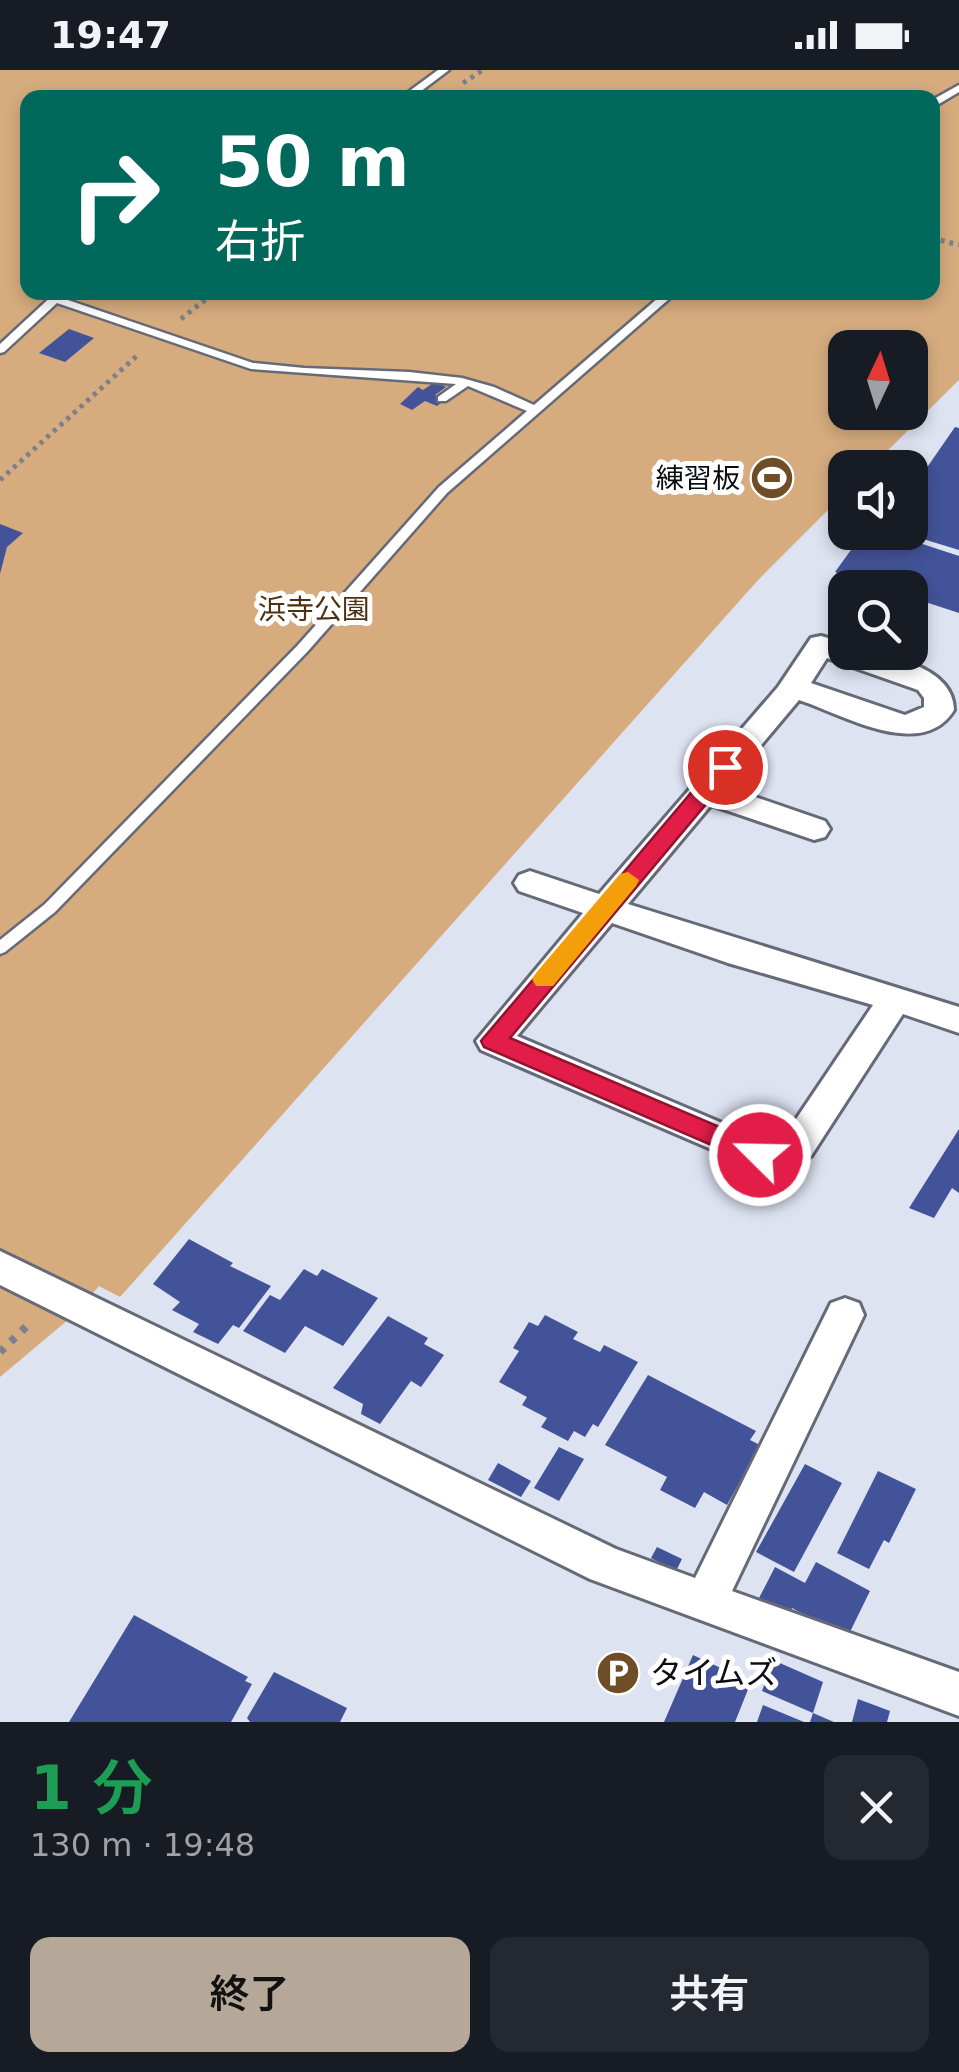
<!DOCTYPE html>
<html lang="ja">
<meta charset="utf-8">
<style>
:root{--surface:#171b24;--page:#242831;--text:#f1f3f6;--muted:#9ea1a6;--accent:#b6a898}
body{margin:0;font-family:"DejaVu Sans","Noto Sans JP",sans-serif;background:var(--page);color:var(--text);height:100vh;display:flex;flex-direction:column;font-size:38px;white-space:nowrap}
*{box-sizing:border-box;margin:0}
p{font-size:32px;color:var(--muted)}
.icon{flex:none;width:55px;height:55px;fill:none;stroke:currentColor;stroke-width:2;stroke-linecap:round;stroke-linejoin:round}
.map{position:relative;height:1652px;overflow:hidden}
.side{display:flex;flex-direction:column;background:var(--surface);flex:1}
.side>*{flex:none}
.banner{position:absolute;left:20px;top:20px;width:920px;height:210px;border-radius:20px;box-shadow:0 5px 15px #0003;background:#00695c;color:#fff;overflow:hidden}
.needle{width:65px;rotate:4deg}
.buttons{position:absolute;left:828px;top:260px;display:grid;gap:20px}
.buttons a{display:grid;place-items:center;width:100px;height:100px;border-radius:20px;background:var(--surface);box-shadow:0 5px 15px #0003;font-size:50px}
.pin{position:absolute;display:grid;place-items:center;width:85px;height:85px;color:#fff;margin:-42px;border:5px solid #fff;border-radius:50%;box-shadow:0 2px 10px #0007}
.me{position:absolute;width:110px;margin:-55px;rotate:293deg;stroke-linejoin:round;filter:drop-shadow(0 0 8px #0008)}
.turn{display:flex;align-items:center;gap:35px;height:210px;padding:0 30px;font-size:45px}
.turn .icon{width:130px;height:130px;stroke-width:2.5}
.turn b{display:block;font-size:70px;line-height:85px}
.round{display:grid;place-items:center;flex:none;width:105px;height:105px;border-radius:20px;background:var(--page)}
.summary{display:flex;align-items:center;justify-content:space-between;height:170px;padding:0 30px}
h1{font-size:60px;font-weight:600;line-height:75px;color:#1e9e55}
.button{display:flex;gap:20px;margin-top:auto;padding:20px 30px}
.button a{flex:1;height:115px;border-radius:20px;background:var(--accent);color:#111;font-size:40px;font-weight:600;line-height:115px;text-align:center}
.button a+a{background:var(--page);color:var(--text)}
.status{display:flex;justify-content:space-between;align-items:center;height:70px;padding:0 50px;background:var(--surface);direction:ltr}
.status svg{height:28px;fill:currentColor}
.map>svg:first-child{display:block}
.green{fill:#d6ac7e;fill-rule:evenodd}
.building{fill:#435399}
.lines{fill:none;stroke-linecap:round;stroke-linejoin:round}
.lane-casing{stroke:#666a77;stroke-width:5}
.street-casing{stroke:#666a77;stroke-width:6}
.path-far1{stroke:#7d808b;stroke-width:5;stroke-dasharray:4 5;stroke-linecap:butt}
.path{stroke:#7d808b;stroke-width:8;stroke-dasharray:6 9;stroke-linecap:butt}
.lane{fill:#fff;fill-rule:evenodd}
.street{fill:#fff;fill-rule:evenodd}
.route{fill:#e11d48;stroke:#92132f;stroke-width:2.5}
.slow{fill:#f59e0b}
.labels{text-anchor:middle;stroke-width:10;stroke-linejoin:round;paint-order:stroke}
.poi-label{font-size:28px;fill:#0c0d12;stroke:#fff;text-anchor:end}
.park-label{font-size:28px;fill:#4c3213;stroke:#fff}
.near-poi-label{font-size:32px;fill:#0c0d12;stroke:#fff;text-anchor:start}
</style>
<div class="status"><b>19:47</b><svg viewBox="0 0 49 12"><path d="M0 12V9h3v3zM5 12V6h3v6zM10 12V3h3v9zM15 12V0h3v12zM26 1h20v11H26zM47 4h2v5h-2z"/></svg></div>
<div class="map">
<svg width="959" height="1652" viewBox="0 0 959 1652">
<rect width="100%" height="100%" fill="#dee3f2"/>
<!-- green -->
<path class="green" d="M0 0H959V310L871 397 845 398V423L759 509 120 1227 99 1216 75 1244 0 1307ZM28 28H932V222H28ZM845 278H910V342H845Z"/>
<!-- building -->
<path class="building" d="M69 259 94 268 65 292 39 283Z
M435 312 446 317 435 325 445 330 437 336 425 331 412 340 400 334 418 317 423 320Z
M955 357 959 358V480L910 465V422Z
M0 454 23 463 7 477 0 504Z
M864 462H886L959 486V543L910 527V518H882L835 502Z
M959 1059V1123L952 1118 934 1148 909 1138Z
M189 1169 233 1193 230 1196 271 1216 239 1258 233 1255 218 1274 193 1262 199 1254 172 1240 180 1232 153 1214Z
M304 1199 317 1206 322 1199 378 1228 343 1276 305 1256 285 1283 243 1261 270 1225 280 1230Z
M545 1245 578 1262 573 1269 600 1282 604 1275 638 1292 598 1357 593 1354 585 1367 574 1361 568 1371 541 1357 547 1348 522 1335 527 1327 499 1312 519 1281 513 1278 529 1252 538 1256Z
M388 1246 428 1268 424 1274 444 1285 421 1317 411 1311 380 1354 361 1344 363 1334 333 1318Z
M648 1305 756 1361 750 1370 760 1375 727 1435 704 1422 695 1438 660 1420 667 1407 605 1375Z
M559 1377 584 1389 559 1431 534 1418Z
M498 1393 531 1411 521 1427 488 1410Z
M805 1394 842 1413 794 1502 756 1482Z
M878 1401 916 1419 889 1473 884 1470 869 1499 837 1483Z
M657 1477 682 1489 676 1501 651 1488Z
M816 1492 870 1521 847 1568 792 1538 788 1546 758 1530 775 1497 805 1513Z
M134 1545 248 1607 245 1611 252 1614 231 1652H69Z
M693 1585 738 1606 737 1611 749 1617 735 1652H664Z
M773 1590 823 1612 813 1643 834 1652H810L813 1643 762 1621Z
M274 1602 347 1638 340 1652H250L247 1648Z
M858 1629 890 1641 887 1652H852Z
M763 1635 804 1652H757Z"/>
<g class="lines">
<!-- lane casing -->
<g class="lane-casing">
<path id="lane" d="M438 0H449L412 28H400Z
M959 15V22L932 38V30Z
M62 222 65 225 62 228 253 293 304 298 409 302 462 308 494 317 534 335 665 222H677L447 423 308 581 55 842 5 882 0 884V870L45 834 298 575 439 417 527 341 468 316 446 331H438V327L456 314 251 299 57 233 4 282 0 283V274L55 223Z"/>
</g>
<!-- street casing -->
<g class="street-casing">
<path id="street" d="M821 566 845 573V582C881 582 954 595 954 640 922 692 842 644 799 630L726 717 825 751 830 759 825 767 814 770 711 735 628 834 959 937V963L903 944 811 1086 760 1100 481 980 476 971 583 843 519 821 514 813 519 805 530 801 599 824 778 617 811 568ZM827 588 918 620 924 628V637L905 645 811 613ZM612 853 728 893 873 935 786 1064 762 1070 517 966Z
M0 1181 616 1479 695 1508 831 1233 845 1228 859 1233 864 1245 732 1521 959 1602V1646L590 1509 0 1215Z"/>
</g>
<!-- path-far1 -->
<path class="path-far1" d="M463 13 483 0
M932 168 959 175
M181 249 215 222
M0 410 140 283"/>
<!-- path -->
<path class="path" d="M0 1282 31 1252"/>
<!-- lane -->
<use href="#lane" class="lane"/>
<!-- street -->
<use href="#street" class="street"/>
</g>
<!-- route -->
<path class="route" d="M725 690 733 692 736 697 733 702 510 968 769 1078 773 1085 769 1093 760 1096 484 977 481 971 717 692Z"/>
<!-- slow -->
<path class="slow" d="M628 802 639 810 636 816 553 916H536L532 909 536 903 620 804Z"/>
<!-- icons -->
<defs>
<g id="stadium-disc" transform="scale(2.25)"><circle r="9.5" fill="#6f4d26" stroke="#fff"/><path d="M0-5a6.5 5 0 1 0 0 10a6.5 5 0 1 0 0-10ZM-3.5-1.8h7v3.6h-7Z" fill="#fff"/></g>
<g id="parking-disc" transform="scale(2.25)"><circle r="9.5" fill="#6f4d26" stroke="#fff"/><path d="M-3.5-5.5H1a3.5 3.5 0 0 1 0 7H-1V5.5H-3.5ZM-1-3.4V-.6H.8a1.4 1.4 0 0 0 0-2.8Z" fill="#fff"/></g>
</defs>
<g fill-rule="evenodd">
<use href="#stadium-disc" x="772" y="408"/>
<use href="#parking-disc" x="618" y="1603"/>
</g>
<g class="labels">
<!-- poi labels -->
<g class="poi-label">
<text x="740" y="418">練習板</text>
</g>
<!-- park labels -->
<g class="park-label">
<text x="314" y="549">浜寺公園</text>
</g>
<!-- near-poi labels -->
<g class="near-poi-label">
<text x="650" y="1614">タイムズ</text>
</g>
</g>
</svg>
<div class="buttons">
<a><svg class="needle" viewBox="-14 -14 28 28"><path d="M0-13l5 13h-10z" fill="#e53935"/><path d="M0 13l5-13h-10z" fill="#9ea1a6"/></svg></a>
<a><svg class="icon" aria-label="sound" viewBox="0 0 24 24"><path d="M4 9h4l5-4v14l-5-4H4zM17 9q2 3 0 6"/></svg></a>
<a><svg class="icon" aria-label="search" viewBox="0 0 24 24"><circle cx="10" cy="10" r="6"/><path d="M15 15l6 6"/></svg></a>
</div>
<div class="pin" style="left:725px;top:697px;background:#d93025"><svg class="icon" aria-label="arrive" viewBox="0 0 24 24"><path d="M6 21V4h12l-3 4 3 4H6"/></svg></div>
<svg class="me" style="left:760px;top:1085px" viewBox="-20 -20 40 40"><circle r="17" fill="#e11d48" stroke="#fff" stroke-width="3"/><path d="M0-11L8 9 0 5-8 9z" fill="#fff"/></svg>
<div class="banner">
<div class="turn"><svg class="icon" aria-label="right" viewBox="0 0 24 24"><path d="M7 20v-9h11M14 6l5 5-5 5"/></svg><div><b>50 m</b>右折</div></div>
</div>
</div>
<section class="side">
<div class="summary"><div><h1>1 分</h1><p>130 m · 19:48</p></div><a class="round"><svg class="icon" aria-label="close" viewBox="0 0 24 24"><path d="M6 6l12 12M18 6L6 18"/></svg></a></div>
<div class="button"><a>終了</a><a>共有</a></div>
</section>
